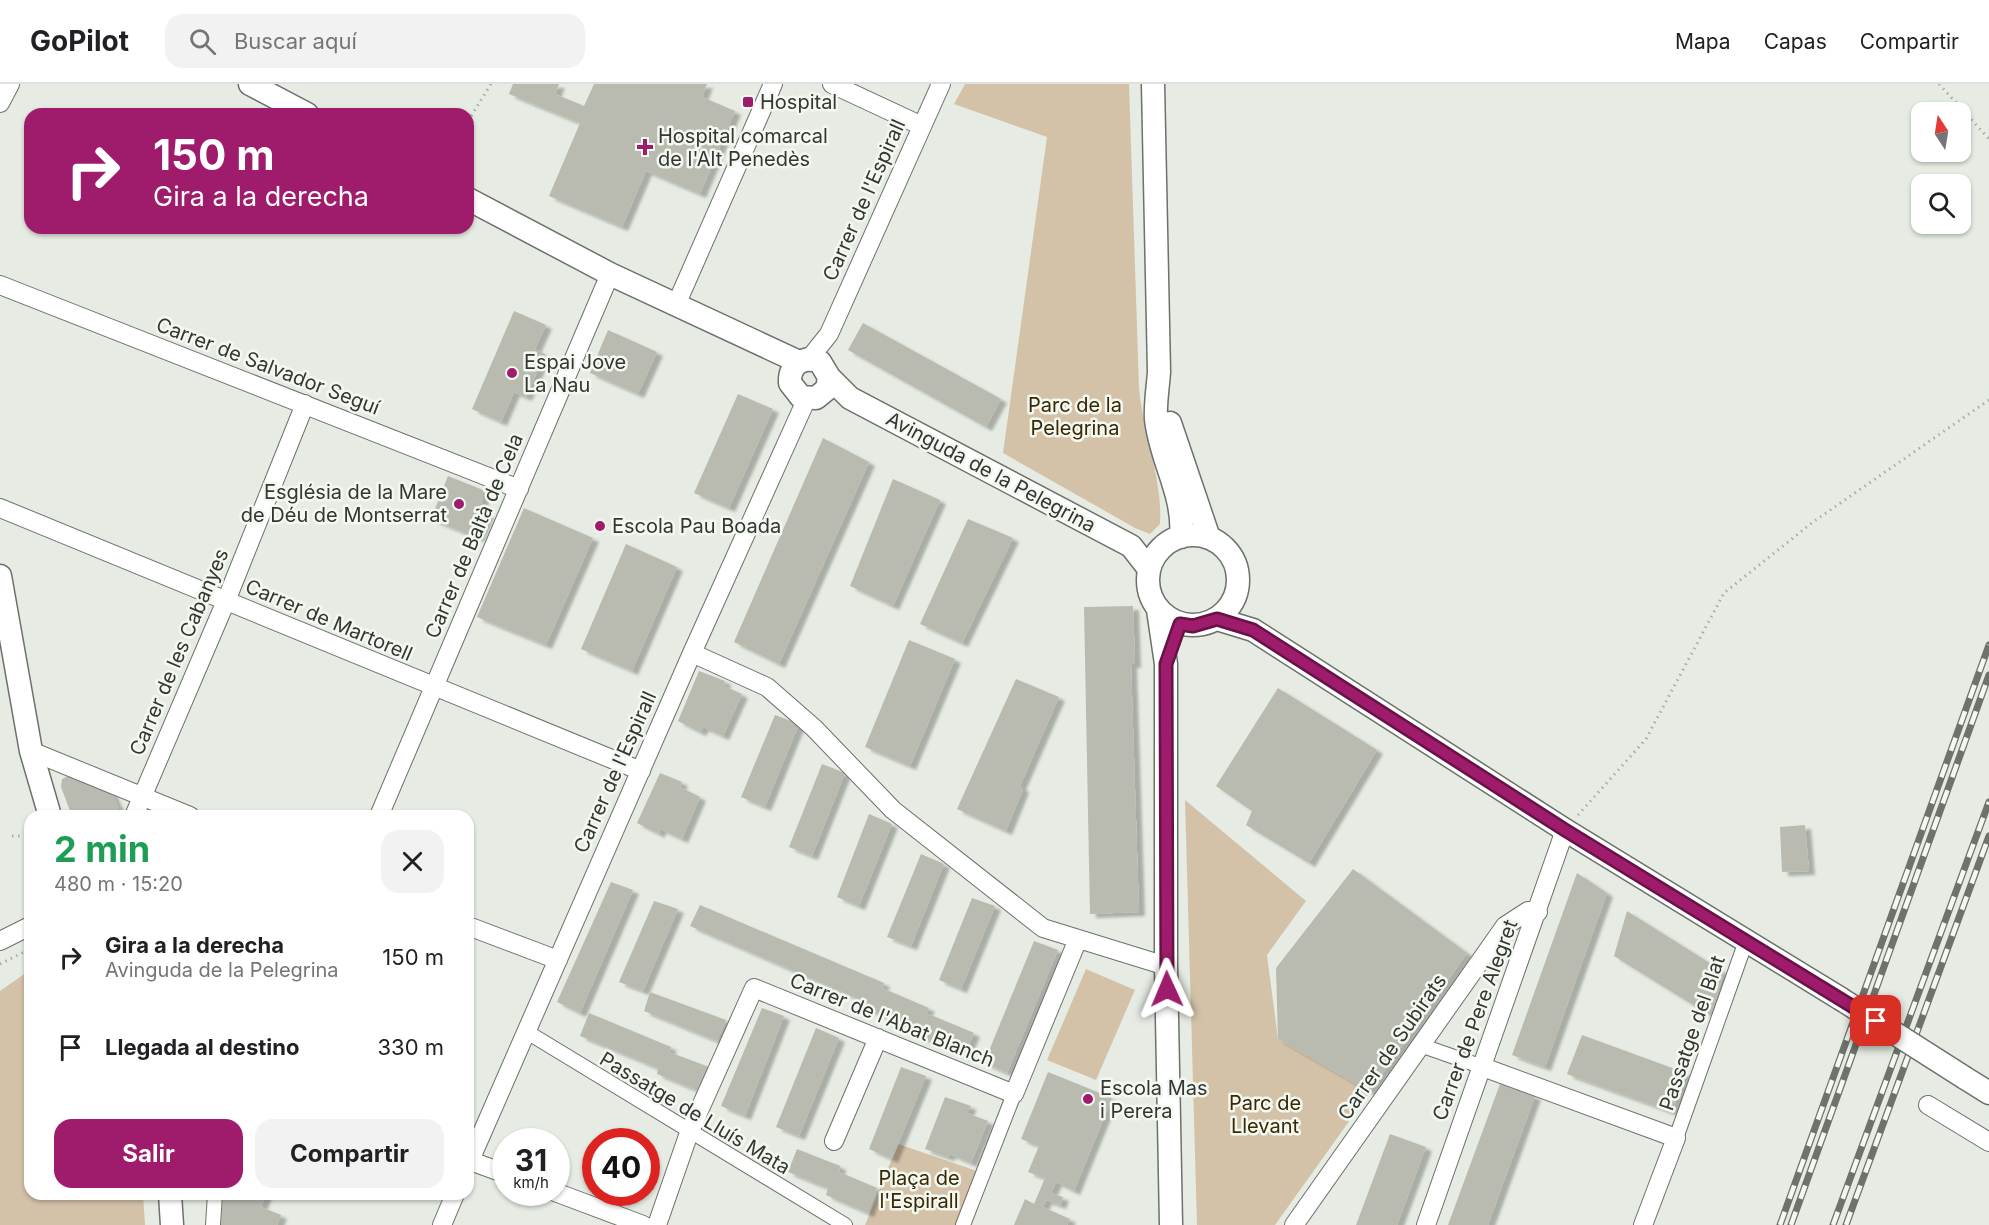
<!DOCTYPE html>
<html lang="es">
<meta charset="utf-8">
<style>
:root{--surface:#fff;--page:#f2f2f2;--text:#202124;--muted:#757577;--line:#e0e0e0;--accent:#9f1c6c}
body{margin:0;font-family:Inter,sans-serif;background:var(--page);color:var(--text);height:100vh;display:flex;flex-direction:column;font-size:22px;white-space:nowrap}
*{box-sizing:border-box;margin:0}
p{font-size:20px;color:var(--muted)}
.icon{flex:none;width:33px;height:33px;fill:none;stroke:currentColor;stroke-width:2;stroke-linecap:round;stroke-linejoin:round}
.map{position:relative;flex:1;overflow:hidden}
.details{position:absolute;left:24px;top:726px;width:450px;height:390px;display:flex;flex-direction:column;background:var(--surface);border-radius:18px;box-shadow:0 2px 4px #0004}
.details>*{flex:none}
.guide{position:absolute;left:24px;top:24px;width:450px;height:126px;border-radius:18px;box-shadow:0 2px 4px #0004;background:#9f1c6c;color:#fff;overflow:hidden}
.needle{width:39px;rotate:348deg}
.fabs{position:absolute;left:1911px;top:18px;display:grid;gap:12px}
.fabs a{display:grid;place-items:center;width:60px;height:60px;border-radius:12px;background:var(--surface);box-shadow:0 2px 4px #0004;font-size:30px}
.speed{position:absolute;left:492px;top:1044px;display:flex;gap:12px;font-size:30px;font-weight:700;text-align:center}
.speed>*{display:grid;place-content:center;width:78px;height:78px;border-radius:50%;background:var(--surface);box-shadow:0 2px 4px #0004;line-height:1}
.speed small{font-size:15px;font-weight:400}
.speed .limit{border:9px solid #d22;background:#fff;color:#111}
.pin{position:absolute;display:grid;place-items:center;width:51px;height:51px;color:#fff;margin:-26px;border-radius:12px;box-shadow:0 3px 9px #0006}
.me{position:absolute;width:66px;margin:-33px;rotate:359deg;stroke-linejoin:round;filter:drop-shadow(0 0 4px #0008)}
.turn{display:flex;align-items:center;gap:21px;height:126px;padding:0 30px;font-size:27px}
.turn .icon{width:78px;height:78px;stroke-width:2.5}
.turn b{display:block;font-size:42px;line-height:51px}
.round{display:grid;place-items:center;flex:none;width:63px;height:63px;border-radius:18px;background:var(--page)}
.overview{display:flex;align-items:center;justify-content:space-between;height:102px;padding:0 30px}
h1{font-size:36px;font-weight:700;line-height:45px;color:#1e9e55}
.action{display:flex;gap:12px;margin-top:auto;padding:12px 30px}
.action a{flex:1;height:69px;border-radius:18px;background:var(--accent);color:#fff;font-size:24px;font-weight:700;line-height:69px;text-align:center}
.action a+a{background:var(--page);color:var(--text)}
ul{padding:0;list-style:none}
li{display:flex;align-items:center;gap:18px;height:90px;padding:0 30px}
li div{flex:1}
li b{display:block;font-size:22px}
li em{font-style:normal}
header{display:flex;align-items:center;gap:36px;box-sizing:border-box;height:84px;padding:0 30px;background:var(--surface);border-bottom:2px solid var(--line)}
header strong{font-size:28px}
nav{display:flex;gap:33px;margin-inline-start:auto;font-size:21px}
.search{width:420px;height:54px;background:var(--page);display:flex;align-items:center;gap:15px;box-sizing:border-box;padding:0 21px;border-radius:18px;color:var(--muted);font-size:22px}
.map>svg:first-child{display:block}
.green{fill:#d3c2a8}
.building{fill:#b9bab0;filter:url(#shadow)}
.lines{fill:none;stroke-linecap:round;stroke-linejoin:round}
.pedestrian-casing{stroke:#6c716a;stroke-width:16}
.minor-casing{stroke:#6c716a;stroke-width:20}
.tertiary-casing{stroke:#6c716a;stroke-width:25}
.path{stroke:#a9aea7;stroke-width:3;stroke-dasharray:1.5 4.5;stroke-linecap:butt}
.pedestrian{stroke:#fff;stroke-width:14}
.minor{stroke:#fff;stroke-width:18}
.tertiary{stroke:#fff;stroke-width:22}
.rail-casing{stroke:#6e726c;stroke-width:7}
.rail{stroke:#f3f9f1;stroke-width:4.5;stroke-dasharray:14;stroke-linecap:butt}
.tertiary-bridge-casing{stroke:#6c716a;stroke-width:25;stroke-linecap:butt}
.tertiary-bridge{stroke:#fff;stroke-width:22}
.route-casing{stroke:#671246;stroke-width:15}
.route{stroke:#9f1c6c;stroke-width:10}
.poi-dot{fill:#9f1c6c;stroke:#f3f9f1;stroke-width:2}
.labels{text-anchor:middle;stroke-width:5;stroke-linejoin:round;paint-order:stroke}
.poi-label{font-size:20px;fill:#333632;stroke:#f3f9f1;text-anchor:start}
.street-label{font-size:20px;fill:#333632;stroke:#f3f9f1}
.park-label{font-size:20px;fill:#3a2703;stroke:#f3f9f1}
</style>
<header>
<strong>GoPilot</strong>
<div class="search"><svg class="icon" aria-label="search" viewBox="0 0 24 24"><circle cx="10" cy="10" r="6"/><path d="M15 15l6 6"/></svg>Buscar aquí</div>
<nav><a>Mapa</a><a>Capas</a><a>Compartir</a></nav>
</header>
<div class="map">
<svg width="1989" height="1141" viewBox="0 0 1989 1141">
<defs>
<filter id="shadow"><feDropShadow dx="6" dy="4" stdDeviation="1.5" flood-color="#0004"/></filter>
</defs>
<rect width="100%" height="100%" fill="#e6ece3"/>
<!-- green -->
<path class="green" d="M965 0H1129L1139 304C1143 349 1163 396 1160 440L1150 450 1135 444 1003 369 1047 53 954 20Z
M1185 716 1306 817 1267 871 1278 955 1370 1008 1275 1141H1197Z
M1086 885 1135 906 1096 996 1047 976Z
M30 886V1110H143L145 1141H0V907Z
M898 1060 983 1089 963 1141H865Z"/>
<!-- building -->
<path class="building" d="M513 0H559L555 10 584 22 594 0H707L702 13 735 27 700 110 646 87 622 143 549 112 580 39 509 10Z
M514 227 546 241 535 265 545 270 526 313 514 308 501 338 472 325Z
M863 239 1001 315 986 343 848 266Z
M608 246 657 268 638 310 590 289Z
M738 310 773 325 729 424 694 409Z
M823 354 869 378 779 580 734 558Z
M448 392 483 406V415L479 425 488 430 478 454 431 435Z
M893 395 940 416 893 522 850 502Z
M524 424 593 454 546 561 477 533Z
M968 435 1013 454 962 559 920 540Z
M626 460 677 483 632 587 581 565Z
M1133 522 1135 580H1131L1139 828 1090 830 1084 523Z
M909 556 955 575 910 682 865 663Z
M699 587 725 597 724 602 742 610 723 652 703 643 700 648 678 637Z
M1016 595 1059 613 1020 702 1023 705 1006 747 957 725Z
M1278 604 1377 666 1309 779 1246 741 1252 727 1216 702Z
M775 631 799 640 765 723 741 713Z
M822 680 845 689 812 772 789 763Z
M660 689 682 698 680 703 700 713 682 755 660 745 659 750 637 739Z
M70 691 111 708 119 725 116 732H72L61 703 62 695Z
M869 730 892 740 859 822 837 813Z
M1805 741 1809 787 1782 788 1780 743Z
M921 770 944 780 911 862 887 853Z
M1353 785 1467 869 1370 1008 1278 955 1276 884Z
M1577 789 1607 809 1545 983 1512 971Z
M611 798 633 806 580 929 557 918Z
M972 814 995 822 961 905 939 896Z
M654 817 678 825 643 907 619 898Z
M700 821 884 899 882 904 929 924 926 929 974 949 964 972 913 950 916 944 868 926 870 920 690 842Z
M1627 827 1724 888 1711 932 1614 872Z
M1034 857 1058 866 1007 989 984 979Z
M650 908 726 936 717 957 644 927Z
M762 924 784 932 745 1032 721 1022Z
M589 929 671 963 669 968 709 983 699 1007 657 990 658 984 580 952Z
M816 944 839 954 799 1052 776 1043Z
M1582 951 1686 989 1672 1028 1567 990Z
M901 983 926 992 892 1075 869 1065Z
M1048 988 1112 1014 1074 1107 1056 1098 1051 1109 1063 1113 1060 1121 1046 1116 1043 1123 1070 1135 1067 1141H1014L1025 1115 1034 1120 1045 1094 1028 1088 1039 1062 1021 1055Z
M1500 1000 1535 1012 1488 1141H1448Z
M945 1013 971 1022 967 1029 988 1037 971 1079 950 1070 948 1073 925 1065Z
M1390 1050 1426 1063 1397 1141H1356Z
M797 1065 840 1082 839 1088 877 1104 868 1129 826 1111 828 1104 788 1088Z
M223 1110H266L261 1123 281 1131 277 1141H221Z"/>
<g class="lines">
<!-- pedestrian casing -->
<g class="pedestrian-casing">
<path id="pedestrian" d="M527 948 845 1141
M1420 961 1480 982
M1676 1054 1746 857
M213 1141 215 1110
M963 1141 1014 1010"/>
</g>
<!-- minor casing -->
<g class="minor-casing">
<path id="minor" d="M832 0 922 42
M0 19 10 0
M0 201 519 405
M676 221 773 0
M809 275 829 250 941 0
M0 424 641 687
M692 569 767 603 814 644 893 726 1043 844 1166 882
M31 667 190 732
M134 732 226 517 305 320
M379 732 610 190
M468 842 558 876
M0 857 30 842
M1480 982 1676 1054 1643 1141
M1928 1021 1989 1058
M834 1057 878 954
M468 1076 506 1090
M468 1081 692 569 807 314
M555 1108 643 1141
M442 1141 455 1110
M657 1141 689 1049 754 904 1014 1010 1078 855
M1294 1141 1505 842 1528 827 1538 828
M1426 1141 1565 746"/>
</g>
<!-- tertiary casing -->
<g class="tertiary-casing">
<path id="tertiary" d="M250 0 307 30
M1153 0 1159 288C1158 303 1155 320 1156 335 1160 376 1185 411 1181 453
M468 115 610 190 799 278
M829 293 827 305 816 314 801 313 790 299C789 281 803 271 820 278L829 293 850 314 1131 462 1149 485
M1170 339 1209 454
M1148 496a45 45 0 1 1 90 0a45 45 0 1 1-90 0Z
M0 492 31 667 50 732
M1158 526 1166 580V882L1171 1141
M1217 535 1253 546 1565 746 1841 915
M1965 994 1989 1009
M170 1110 172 1141"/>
</g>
<!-- path -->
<path class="path" d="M1939 0 1989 55
M468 37 491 0
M1578 731 1646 655 1724 509 1813 438 1989 316
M12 752H30
M0 880 30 865"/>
<!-- pedestrian -->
<use href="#pedestrian" class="pedestrian"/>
<!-- minor -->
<use href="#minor" class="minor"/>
<!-- tertiary -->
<use href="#tertiary" class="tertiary"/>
<!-- rail casing -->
<g class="rail-casing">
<path id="rail" d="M1780 1141 1989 561
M1791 1141 1989 591
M1833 1141 1989 718
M1846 1141 1989 752"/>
</g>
<!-- rail -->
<use href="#rail" class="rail"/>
<!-- tertiary-bridge casing -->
<g class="tertiary-bridge-casing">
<path id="tertiary-bridge" d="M1841 915 1965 994"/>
</g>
<!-- tertiary-bridge -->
<use href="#tertiary-bridge" class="tertiary-bridge"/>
</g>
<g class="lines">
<!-- route casing -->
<g class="route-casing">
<path id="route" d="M1167 905 1166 580 1180 540 1193 542 1217 535 1253 546 1565 746 1876 937"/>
</g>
<!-- route -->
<use href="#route" class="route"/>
</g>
<!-- markers -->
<g class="poi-dot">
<rect x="742" y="12" width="12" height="12" rx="3"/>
<path d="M642 54h6v6h6v6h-6v6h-6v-6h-6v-6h6z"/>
<circle cx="512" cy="289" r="6"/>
<circle cx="459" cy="420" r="6"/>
<circle cx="600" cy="442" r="6"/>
<circle cx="1088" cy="1015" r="6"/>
</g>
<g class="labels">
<!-- poi labels -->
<g class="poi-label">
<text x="760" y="25">Hospital</text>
<text x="658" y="59">Hospital comarcal<tspan x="658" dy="23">de l'Alt Penedès</tspan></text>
<text x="524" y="285">Espai Jove<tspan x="524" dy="23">La Nau</tspan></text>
<text x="447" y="415" text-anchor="end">Església de la Mare<tspan x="447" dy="23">de Déu de Montserrat</tspan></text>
<text x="612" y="449">Escola Pau Boada</text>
<text x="1100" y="1011">Escola Mas<tspan x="1100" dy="23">i Perera</tspan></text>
</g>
<!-- street labels -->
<g class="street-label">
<text transform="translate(864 116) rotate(-66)" y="7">Carrer de l'Espirall</text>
<text transform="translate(268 282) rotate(21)" y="7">Carrer de Salvador Seguí</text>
<text transform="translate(991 388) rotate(28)" y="7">Avinguda de la Pelegrina</text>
<text transform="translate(474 452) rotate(-67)" y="7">Carrer de Baltà de Cela</text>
<text transform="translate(329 536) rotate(23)" y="7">Carrer de Martorell</text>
<text transform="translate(179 568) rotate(-67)" y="7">Carrer de les Cabanyes</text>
<text transform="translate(615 688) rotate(-66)" y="7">Carrer de l'Espirall</text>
<text transform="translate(892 936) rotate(22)" y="7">Carrer de l'Abat Blanch</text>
<text transform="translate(1475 936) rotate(-70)" y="7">Carrer de Pere Alegret</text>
<text transform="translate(1692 949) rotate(-71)" y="7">Passatge del Blat</text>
<text transform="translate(1392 963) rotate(-55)" y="7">Carrer de Subirats</text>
<text transform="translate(695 1029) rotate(31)" y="7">Passatge de Lluís Mata</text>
</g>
<!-- park labels -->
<g class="park-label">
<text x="1075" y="328">Parc de la<tspan x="1075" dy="23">Pelegrina</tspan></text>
<text x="1265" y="1026">Parc de<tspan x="1265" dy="23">Llevant</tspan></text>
<text x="919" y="1101">Plaça de<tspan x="919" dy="23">l'Espirall</tspan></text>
</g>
</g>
</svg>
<div class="fabs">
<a><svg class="needle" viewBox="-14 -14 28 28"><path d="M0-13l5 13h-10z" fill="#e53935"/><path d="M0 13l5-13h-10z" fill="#757577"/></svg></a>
<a><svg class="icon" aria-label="search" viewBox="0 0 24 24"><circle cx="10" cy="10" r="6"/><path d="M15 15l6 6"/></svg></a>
</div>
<div class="speed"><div>31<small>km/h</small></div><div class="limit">40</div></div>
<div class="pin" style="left:1876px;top:937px;background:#d93025"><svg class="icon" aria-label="arrive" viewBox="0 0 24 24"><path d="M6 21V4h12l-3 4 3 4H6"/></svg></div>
<svg class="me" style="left:1167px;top:905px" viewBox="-20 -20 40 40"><path d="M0-17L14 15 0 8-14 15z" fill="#9f1c6c" stroke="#fff" stroke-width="4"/></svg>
<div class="guide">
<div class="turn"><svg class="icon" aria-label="right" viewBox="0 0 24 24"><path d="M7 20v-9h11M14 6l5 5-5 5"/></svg><div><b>150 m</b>Gira a la derecha</div></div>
</div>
<section class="details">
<div class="overview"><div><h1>2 min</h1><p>480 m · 15:20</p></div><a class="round"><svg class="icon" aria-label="close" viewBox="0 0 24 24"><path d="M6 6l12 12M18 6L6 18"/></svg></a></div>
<ul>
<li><svg class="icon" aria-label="right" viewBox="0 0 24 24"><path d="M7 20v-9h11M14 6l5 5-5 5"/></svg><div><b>Gira a la derecha</b><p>Avinguda de la Pelegrina</p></div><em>150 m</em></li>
<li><svg class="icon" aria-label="arrive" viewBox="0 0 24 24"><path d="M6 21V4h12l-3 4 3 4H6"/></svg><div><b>Llegada al destino</b></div><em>330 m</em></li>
</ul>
<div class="action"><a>Salir</a><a>Compartir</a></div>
</section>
</div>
